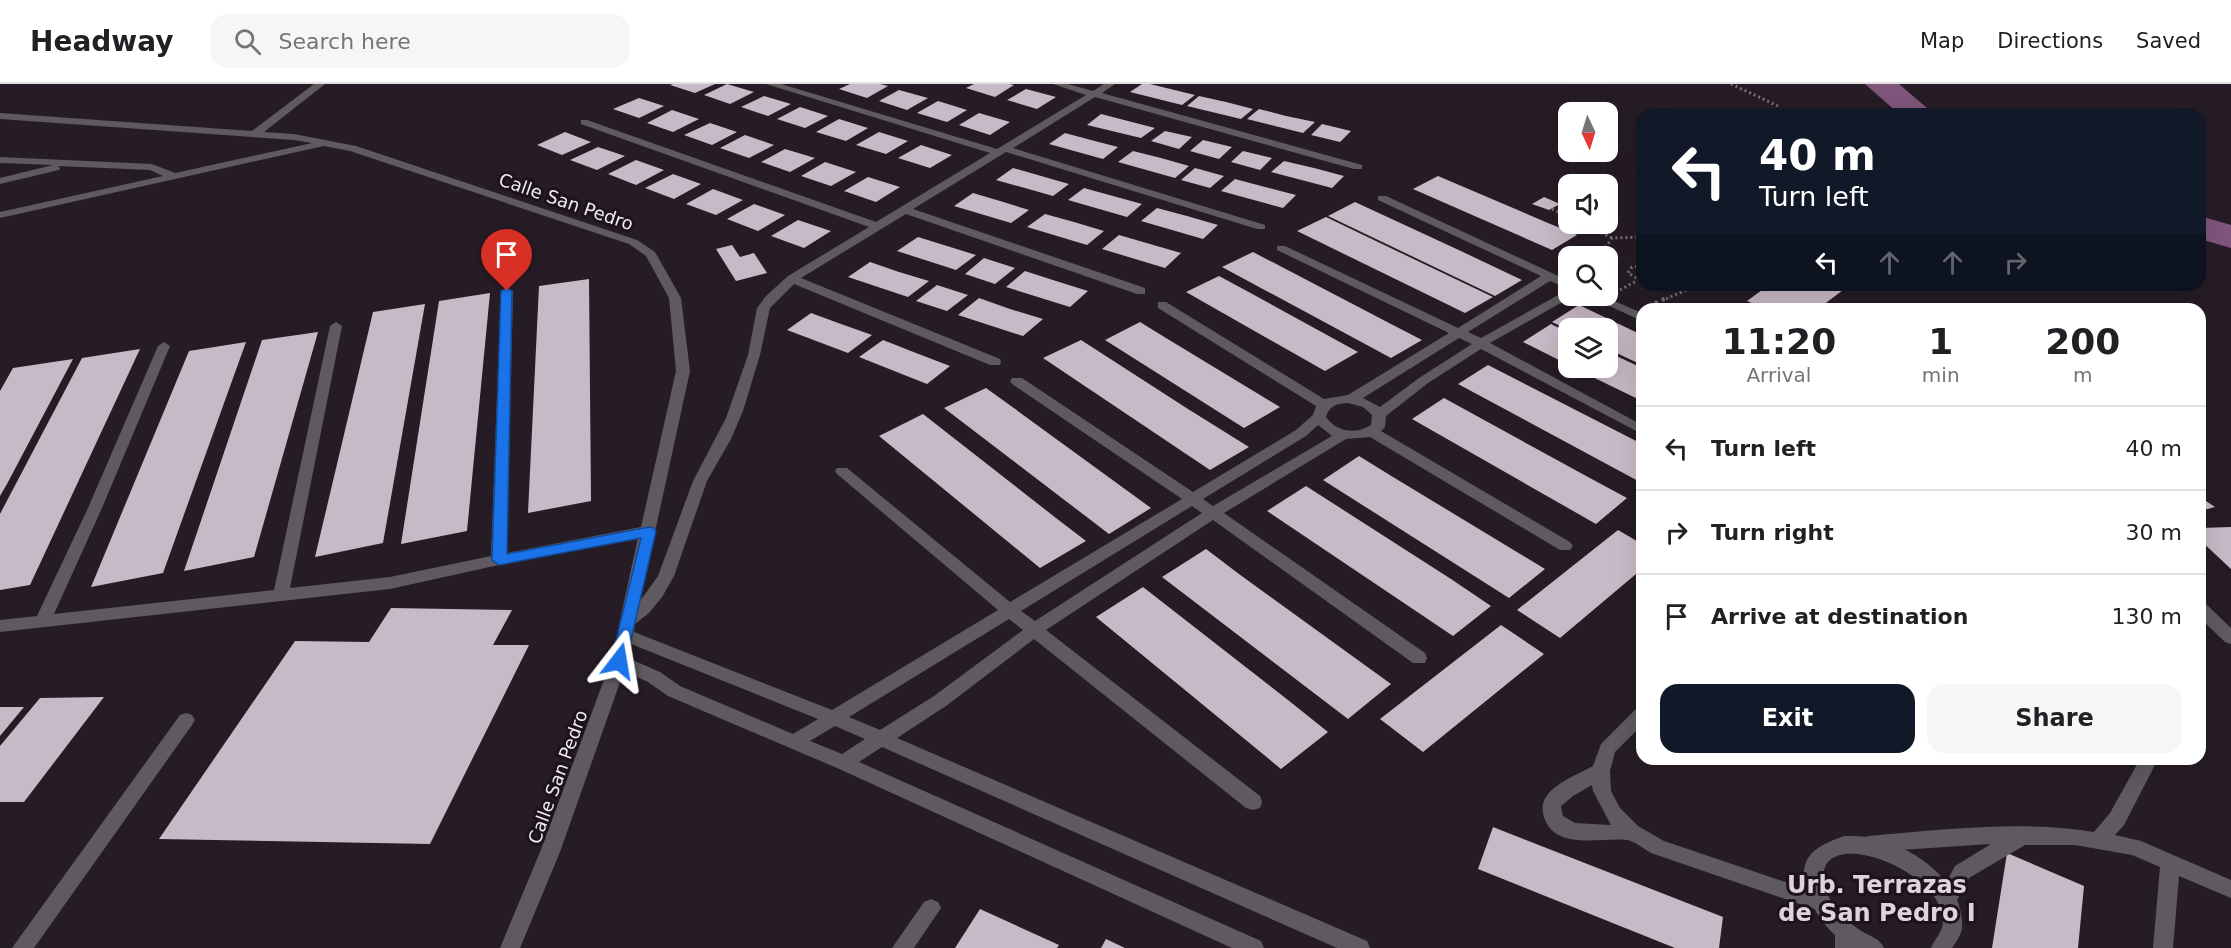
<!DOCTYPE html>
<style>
:root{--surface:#fff;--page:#f6f6f6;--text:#202124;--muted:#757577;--line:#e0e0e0;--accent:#111827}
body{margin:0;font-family:"DejaVu Sans",sans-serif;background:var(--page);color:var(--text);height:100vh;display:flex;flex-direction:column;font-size:22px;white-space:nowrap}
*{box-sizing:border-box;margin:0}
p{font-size:20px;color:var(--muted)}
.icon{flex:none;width:33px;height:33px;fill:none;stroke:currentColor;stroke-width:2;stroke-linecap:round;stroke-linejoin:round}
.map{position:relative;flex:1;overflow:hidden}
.side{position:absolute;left:1636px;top:219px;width:570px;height:462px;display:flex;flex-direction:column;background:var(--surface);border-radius:18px;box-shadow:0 6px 24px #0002}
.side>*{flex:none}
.banner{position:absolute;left:1636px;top:24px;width:570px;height:183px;border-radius:18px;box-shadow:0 6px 24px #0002;background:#111827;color:#fff;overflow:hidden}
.needle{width:39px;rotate:176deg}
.fabs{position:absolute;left:1558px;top:18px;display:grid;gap:12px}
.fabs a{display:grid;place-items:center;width:60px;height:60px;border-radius:12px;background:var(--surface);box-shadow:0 6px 24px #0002;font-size:30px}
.pin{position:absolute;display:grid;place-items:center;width:51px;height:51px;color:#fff;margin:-62px -26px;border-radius:50% 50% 50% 0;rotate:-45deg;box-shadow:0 0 6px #0007}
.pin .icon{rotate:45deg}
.me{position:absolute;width:66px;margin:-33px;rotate:14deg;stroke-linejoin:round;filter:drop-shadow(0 0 4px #0008)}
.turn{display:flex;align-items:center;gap:21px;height:126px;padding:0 24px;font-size:27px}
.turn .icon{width:78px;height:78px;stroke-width:2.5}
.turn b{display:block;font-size:42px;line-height:51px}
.lanes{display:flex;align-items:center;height:57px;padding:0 24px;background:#0003;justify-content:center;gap:30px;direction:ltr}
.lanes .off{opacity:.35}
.eta{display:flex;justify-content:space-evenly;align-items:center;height:102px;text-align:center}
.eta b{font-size:36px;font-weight:700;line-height:42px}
.primary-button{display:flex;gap:12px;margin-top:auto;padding:12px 24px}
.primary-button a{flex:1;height:69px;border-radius:18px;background:var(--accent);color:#fff;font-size:24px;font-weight:700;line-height:69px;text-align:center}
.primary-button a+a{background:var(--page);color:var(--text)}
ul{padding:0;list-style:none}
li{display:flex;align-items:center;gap:18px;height:84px;padding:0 24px;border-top:2px solid var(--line)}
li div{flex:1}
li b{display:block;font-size:22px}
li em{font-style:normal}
header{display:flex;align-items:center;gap:36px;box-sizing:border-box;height:84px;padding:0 30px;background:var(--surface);border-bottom:2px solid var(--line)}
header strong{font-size:28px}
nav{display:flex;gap:33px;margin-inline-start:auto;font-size:21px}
.search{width:420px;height:54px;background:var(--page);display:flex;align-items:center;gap:15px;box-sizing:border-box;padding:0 21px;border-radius:18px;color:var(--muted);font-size:22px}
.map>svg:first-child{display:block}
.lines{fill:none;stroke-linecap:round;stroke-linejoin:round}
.river{fill:#7f557b;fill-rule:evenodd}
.building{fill:#c7b9c5}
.path-far1{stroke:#797078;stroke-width:3;stroke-dasharray:2 3;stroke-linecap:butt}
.path{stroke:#797078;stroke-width:4;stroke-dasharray:3 4.5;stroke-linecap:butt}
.lane{fill:#5f5a5f;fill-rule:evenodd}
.street{fill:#5f5a5f;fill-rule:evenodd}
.route{fill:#1a73e8;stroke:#114b97;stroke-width:1.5}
.labels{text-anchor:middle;stroke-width:6;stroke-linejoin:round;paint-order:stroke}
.street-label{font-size:18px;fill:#f2ebf1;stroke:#1c131b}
.near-neighbourhood-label{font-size:24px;font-weight:bold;fill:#e0d2de;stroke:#1c131b}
</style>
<header>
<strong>Headway</strong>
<div class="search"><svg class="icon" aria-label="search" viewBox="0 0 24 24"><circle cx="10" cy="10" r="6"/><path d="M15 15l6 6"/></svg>Search here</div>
<nav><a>Map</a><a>Directions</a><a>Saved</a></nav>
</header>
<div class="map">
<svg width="2231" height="864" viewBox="0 0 2231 864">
<rect width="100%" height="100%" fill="#261c25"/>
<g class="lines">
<!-- river -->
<path class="river" d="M1865 0H1899L1934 30H1899Z
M2200 132 2231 141V164L2200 155Z"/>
</g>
<!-- building -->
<path class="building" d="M673 0H715L695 9 670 1Z
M727 0 754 8 730 20 704 11Z
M850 0H880L888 2 867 14 839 5Z
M974 0H1009L1014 1 995 13 966 4Z
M1142 0H1150L1195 11 1182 21 1130 8Z
M1026 5 1056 13 1037 25 1007 16Z
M899 6 928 14 907 26 879 17Z
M764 12 791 20 768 32 741 23Z
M1199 12 1226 18 1253 25 1241 35 1187 22Z
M639 14 664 22 639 34 613 25Z
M938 17 967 26 947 38 917 29Z
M800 23 828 32 805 44 777 35Z
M1259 25 1286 32 1315 38 1303 49 1247 35Z
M672 26 699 35 673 48 647 39Z
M979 29 1010 38 990 51 959 41Z
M1101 30 1155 44 1141 54 1087 41Z
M839 35 868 44 846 57 816 48Z
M710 39 737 48 712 61 684 51Z
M1322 40 1351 47 1340 58 1311 51Z
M1165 47 1192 53 1179 65 1151 57Z
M565 48 591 58 562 71 537 61Z
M879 48 908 57 886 70 856 61Z
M1065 49 1091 56 1118 63 1103 75 1049 60Z
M745 51 774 61 749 74 720 64Z
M1203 56 1232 63 1219 75 1190 67Z
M921 61 952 71 930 84 898 74Z
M598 63 625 72 597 86 570 76Z
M785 65 815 74 790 88 761 78Z
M1133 67 1161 74 1189 82 1175 94 1118 78Z
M1243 67 1272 74 1260 86 1231 78Z
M636 76 664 86 636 101 608 90Z
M1284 77 1314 84 1344 92 1332 104 1271 88Z
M825 78 856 88 831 102 801 92Z
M1013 84 1069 100 1053 112 996 96Z
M1195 84 1224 92 1210 104 1181 96Z
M673 90 701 100 674 115 645 104Z
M1438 92 1548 139 1577 151 1552 166 1413 105Z
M868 93 900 103 876 118 844 107Z
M1235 95 1265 103 1296 111 1283 124 1221 107Z
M1084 104 1142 120 1127 133 1068 116Z
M713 105 743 116 716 131 686 120Z
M973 109 1000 117 1029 126 1011 139 954 122Z
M1544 113 1560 120 1549 126 1532 120Z
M1355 118 1463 168 1522 196 1495 212 1328 132Z
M754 120 785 131 758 147 727 135Z
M1157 124 1187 132 1218 141 1203 155 1141 137Z
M1045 130 1074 138 1104 147 1087 161 1027 143Z
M1326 133 1378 158 1493 213 1465 229 1297 147Z
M798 136 831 147 804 164 771 152Z
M1119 151 1181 169 1165 184 1102 165Z
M918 153 976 171 956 186 897 167Z
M732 161 740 173 754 169 767 189 736 197 716 165Z
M1253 168 1391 240 1422 256 1391 274 1222 183Z
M984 174 1015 184 995 200 965 190Z
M870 178 899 188 929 197 908 213 848 193Z
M1025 187 1056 197 1088 207 1070 223 1006 203Z
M1219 192 1245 206 1358 268 1325 287 1186 208Z
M589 195 591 417 528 429 539 202Z
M937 201 968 211 947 227 916 217Z
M1769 201H1831L1843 206 1818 225H1766L1747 217Z
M490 209 467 447 401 460 439 217Z
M979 214 1010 225 1043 235 1023 252 958 231Z
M425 220 383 459 315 473 373 228Z
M1579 221 1642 251V281L1608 265V244L1569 246 1552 238Z
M811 229 841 240 872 251 848 269 787 246Z
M1140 238 1166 254 1280 323 1244 344 1105 256Z
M1551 240 1569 249V281L1523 258Z
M318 248 254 473 184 487 262 256Z
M883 256 916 269 950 282 927 300 859 273Z
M1081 256 1188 325 1249 363 1210 386 1043 274Z
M246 258 163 489 91 503 189 267Z
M140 265 30 501 0 506V430L82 274Z
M1608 268 1642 284V317L1574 284H1608Z
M73 275 7 400 0 412V307L13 284Z
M1488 281 1642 360V395L1640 398 1458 300Z
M986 304 1011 322 1151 424 1109 450 944 324Z
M1444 314 1588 393 1627 414 1596 440 1412 335Z
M923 330 1056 434 1086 457 1040 484 879 352Z
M1359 372 1393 393 1545 485 1509 514 1323 396Z
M1306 402 1451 495 1491 522 1453 552 1267 427Z
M2200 413 2215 423 2200 427Z
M2231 443V485L2200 456V444Z
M1618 446 1642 460V485L1560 554 1517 526Z
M1206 465 1239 490 1391 600 1348 635 1162 493Z
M1143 503 1288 616 1328 648 1281 685 1096 533Z
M391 524 512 526 493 561H529L430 760 159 755 295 557 369 558Z
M1501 541 1544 570 1423 668 1380 635Z
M104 613 24 718H0V662L40 614Z
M0 623H24L0 652Z
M1493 743 1723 833 1719 864H1675L1478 785Z
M2007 769 2084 802 2078 864H1992Z
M980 825 1059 861 1057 864H955Z
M1106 855 1125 864H1101Z"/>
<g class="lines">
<!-- path-far1 -->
<path class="path-far1" d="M1731 0 1778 22
M1552 125 1569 133
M1583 140 1612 154
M1600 172 1612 154 1642 153
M1642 182 1632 183 1628 189 1642 197
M1620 206 1638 196
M1666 215 1698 201"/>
<!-- path -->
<path class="path" d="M1648 222 1669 213"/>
<!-- lane -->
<path class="lane" d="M2200 518 2206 520 2231 544V560L2225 558 2200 534Z
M1642 623V641L1615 668 1610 687 1611 707 1620 724 1638 742 1664 757 1827 812 1830 818 1827 824 1820 827 1651 769C1644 765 1635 757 1627 756 1599 753 1551 768 1543 729 1538 704 1576 692 1593 682L1601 660 1636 625ZM1592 701 1593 707 1611 741 1575 739 1563 732 1561 722 1573 712Z
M2140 675H2158L2124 741 2115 751 2141 757 2231 796V814L2179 792 2173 864H2153L2160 783 2132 771 2075 761H2025L1969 794 1954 822 1947 825 1940 822 1937 816 1955 782 1991 760 1869 768 1862 766 1859 760 1862 754 1869 752C1941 746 2023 736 2094 748L2110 729Z"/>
<!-- street -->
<path class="street" d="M314 0H325L264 48 294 50 356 62 637 156 655 168 681 214 690 287 640 517 658 492 693 397 726 334 748 271 757 224 766 212 788 192 869 143 581 40V36H587L876 138 990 69 766 0H781L997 65 1086 11 1053 0H1068L1093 7 1104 0H1115L1102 9 1362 81V85H1354L1095 13 1013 64 1265 141V145H1257L1006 68 913 125 1145 204V210H1137L906 130 801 194 1000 275 1001 278 1000 281H990L794 200 770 224 760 271 743 327 731 355 707 397 674 492 662 513 649 529 635 540 634 548 832 626 998 526 837 390 835 387 837 384H847L1010 518 1182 415 1012 300 1010 297 1012 294H1022L1193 408 1296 346 1313 331 1316 322 1158 224V218H1166L1324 315 1348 311 1449 249 1277 166V162H1285L1458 244 1541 192 1378 116V112H1386L1569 197V205L1550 197 1468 248 1481 254 1569 205V212H1573L1490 259 1642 341V350L1481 265 1428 299 1386 332 1385 343 1381 347 1570 458 1573 462 1570 466H1560L1370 353 1346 355 1224 429 1425 569 1427 574 1425 579H1413L1213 436 1046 546 1260 712 1262 718 1260 724 1253 726 1246 724 1034 555 946 622 897 654 1367 857 1370 864H1337L882 663 859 678 1261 857 1264 864H1232L837 684 668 612 648 598 624 587 560 768 520 864H500L540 768 611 577 638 454 549 470 390 505 0 548V536L37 532 88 424 158 262 164 258 170 262 102 424 54 530 274 506 330 242 336 238 342 242 290 504 390 493 491 472 501 207 507 203 513 207 507 469 641 443 676 287 669 214 646 172 629 160 350 67 324 62 0 134V128L163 92 150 86 58 82 60 84 59 86 0 100V94L53 81 0 79V73L152 80 175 89 312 59 294 56 0 35V29L252 47ZM1459 254 1472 260 1419 294 1380 323 1363 314ZM1348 319 1363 323 1372 331 1371 341C1355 351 1337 348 1326 333 1329 322 1337 319 1348 319ZM1318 341 1332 352 1213 422 1203 415 1306 352ZM1192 422 1202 429 1035 537 1021 527ZM1009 535 1023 546 934 612 880 646 849 633ZM631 560 818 635 793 650 680 602 660 588 628 574ZM835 642 865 655 842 670 810 657Z
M1588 212H1603L1642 229V237Z
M186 629 192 631 195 636 192 641 34 864H12L180 631Z
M1844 752C1852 752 1860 752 1868 753 1909 759 1965 797 1962 843 1962 850 1956 858 1952 864H1931C1933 858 1940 850 1942 844 1956 788 1807 732 1825 803 1830 822 1847 838 1863 848 1872 853 1880 855 1884 864H1835V851C1815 833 1786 785 1818 764 1825 759 1836 755 1844 752Z
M931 815 938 818 941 824 914 864H892L924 818Z"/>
</g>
<!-- route -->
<path class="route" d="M507 204 512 207 507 470 649 443 654 444 656 447 626 577 619 583 611 577 641 454 499 481 492 476 501 207Z"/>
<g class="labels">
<!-- street labels -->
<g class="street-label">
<text transform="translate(566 118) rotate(19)" y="6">Calle San Pedro</text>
<text transform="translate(558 693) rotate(-70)" y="6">Calle San Pedro</text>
</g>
<!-- near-neighbourhood labels -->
<g class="near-neighbourhood-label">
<text x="1877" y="809">Urb. Terrazas<tspan x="1877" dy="28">de San Pedro I</tspan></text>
</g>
</g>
</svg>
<div class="fabs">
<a><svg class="needle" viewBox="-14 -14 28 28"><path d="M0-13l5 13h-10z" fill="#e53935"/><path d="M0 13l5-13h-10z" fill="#757577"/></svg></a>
<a><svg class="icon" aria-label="sound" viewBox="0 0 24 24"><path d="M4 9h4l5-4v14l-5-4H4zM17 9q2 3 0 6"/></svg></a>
<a><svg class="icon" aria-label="search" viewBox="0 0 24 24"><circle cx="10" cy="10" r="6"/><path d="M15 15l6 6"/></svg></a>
<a><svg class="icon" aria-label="layers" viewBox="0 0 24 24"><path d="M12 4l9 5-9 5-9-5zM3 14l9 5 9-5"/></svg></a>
</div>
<div class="pin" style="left:507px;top:207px;background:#d93025"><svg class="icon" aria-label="arrive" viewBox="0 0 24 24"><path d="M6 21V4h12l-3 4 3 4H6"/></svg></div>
<svg class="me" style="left:619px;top:577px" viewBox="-20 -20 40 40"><path d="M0-17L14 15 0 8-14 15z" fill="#1a73e8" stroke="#fff" stroke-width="4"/></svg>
<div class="banner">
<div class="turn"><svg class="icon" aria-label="left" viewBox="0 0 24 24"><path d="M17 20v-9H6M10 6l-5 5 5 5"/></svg><div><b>40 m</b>Turn left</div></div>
<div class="lanes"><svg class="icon" aria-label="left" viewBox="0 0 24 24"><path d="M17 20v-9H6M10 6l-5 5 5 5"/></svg><svg class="icon off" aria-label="ahead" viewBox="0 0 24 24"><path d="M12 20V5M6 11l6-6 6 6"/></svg><svg class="icon off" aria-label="ahead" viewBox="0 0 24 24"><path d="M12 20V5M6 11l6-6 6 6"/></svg><svg class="icon off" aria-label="right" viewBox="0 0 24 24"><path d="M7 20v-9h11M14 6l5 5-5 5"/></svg></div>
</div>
<section class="side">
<div class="eta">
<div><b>11:20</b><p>Arrival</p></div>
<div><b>1</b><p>min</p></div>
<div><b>200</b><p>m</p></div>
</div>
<ul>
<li><svg class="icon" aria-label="left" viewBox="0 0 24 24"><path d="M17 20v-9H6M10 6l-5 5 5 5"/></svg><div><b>Turn left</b></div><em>40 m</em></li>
<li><svg class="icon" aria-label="right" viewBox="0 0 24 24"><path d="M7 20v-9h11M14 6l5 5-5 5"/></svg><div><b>Turn right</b></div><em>30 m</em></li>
<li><svg class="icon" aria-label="arrive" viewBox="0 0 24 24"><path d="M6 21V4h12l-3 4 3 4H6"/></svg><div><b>Arrive at destination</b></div><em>130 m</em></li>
</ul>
<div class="primary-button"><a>Exit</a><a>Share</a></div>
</section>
</div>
